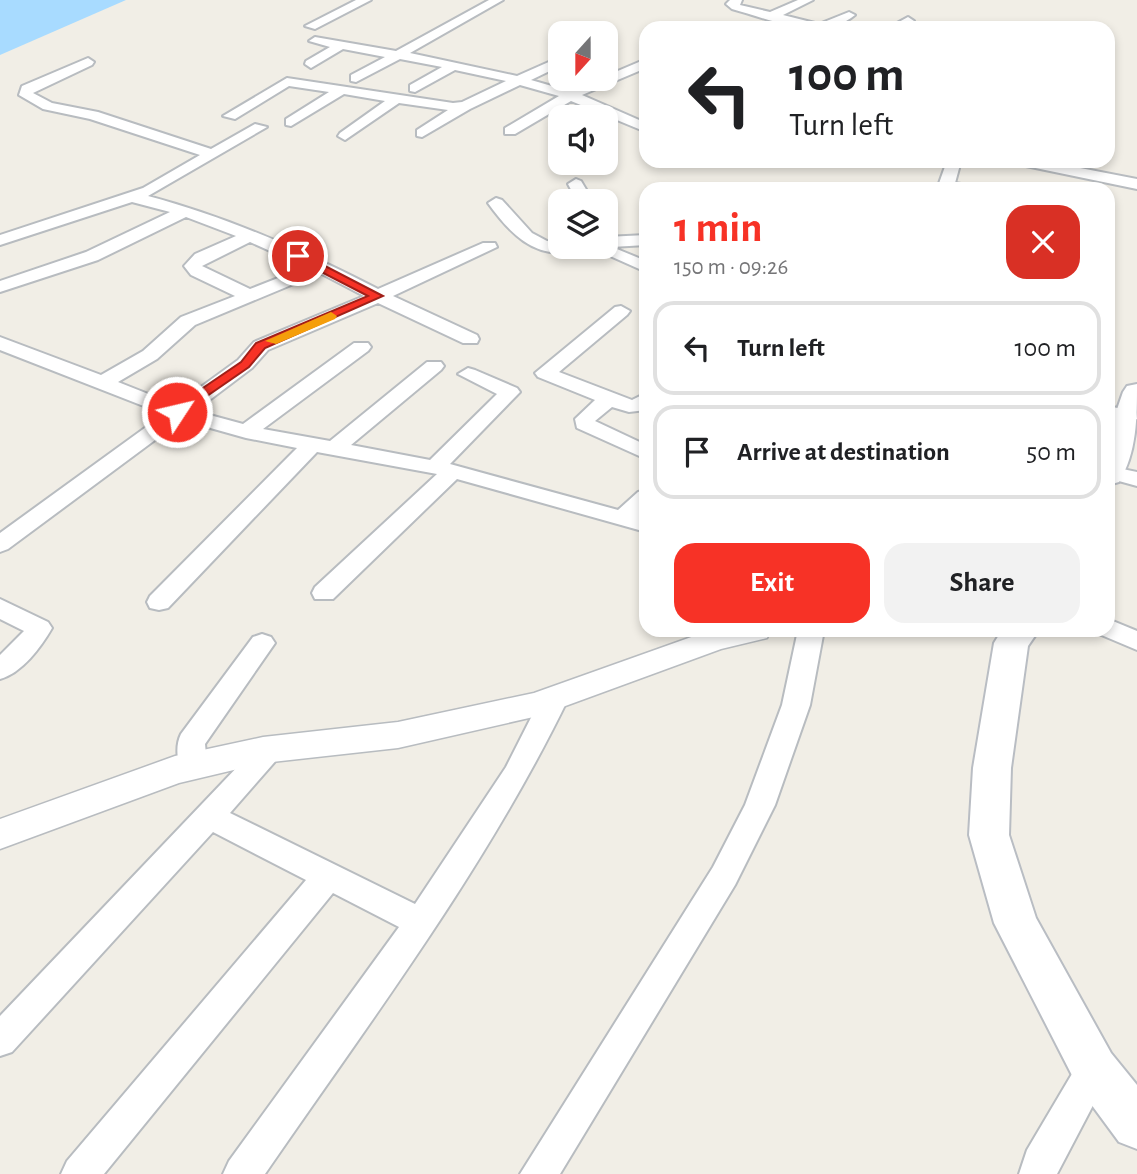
<!DOCTYPE html>
<meta charset="utf-8">
<style>
:root{--surface:#fff;--page:#f2f2f2;--text:#202124;--muted:#757577;--line:#e0e0e0;--accent:#f73226}
body{margin:0;font-family:"Alegreya Sans",sans-serif;background:var(--page);color:var(--text);height:100vh;display:flex;flex-direction:column;font-size:26px;white-space:nowrap}
*{box-sizing:border-box;margin:0}
p{font-size:23px;color:var(--muted)}
.icon{flex:none;width:38px;height:38px;fill:none;stroke:currentColor;stroke-width:2;stroke-linecap:round;stroke-linejoin:round}
.map{position:relative;flex:1;overflow:hidden}
.side{position:absolute;left:639px;top:182px;width:476px;height:455px;display:flex;flex-direction:column;background:var(--surface);border-radius:21px;box-shadow:0 4px 10px #0003}
.side>*{flex:none}
.top-card{position:absolute;left:639px;top:21px;width:476px;height:147px;border-radius:21px;box-shadow:0 4px 10px #0003;background:#fff;color:var(--text);overflow:hidden}
.needle{width:46px;rotate:201deg}
.buttons{position:absolute;left:548px;top:21px;display:grid;gap:14px}
.buttons a{display:grid;place-items:center;width:70px;height:70px;border-radius:14px;background:var(--surface);box-shadow:0 4px 10px #0003;font-size:35px}
.pin{position:absolute;display:grid;place-items:center;width:60px;height:60px;color:#fff;margin:-30px;border:4px solid #fff;border-radius:50%;box-shadow:0 2px 7px #0007}
.me{position:absolute;width:77px;margin:-38px;rotate:55deg;stroke-linejoin:round;filter:drop-shadow(0 0 5px #0008)}
.turn{display:flex;align-items:center;gap:24px;height:147px;padding:0 35px;font-size:32px}
.turn .icon{width:91px;height:91px;stroke-width:2.5}
.turn b{display:block;font-size:49px;line-height:60px}
.round{display:grid;place-items:center;flex:none;width:74px;height:74px;border-radius:21px;background:var(--page)}
.head{display:flex;align-items:center;justify-content:space-between;height:119px;padding:0 35px}
h1{font-size:42px;font-weight:700;line-height:52px;color:var(--accent)}
.primary-button{display:flex;gap:14px;margin-top:auto;padding:14px 35px}
.primary-button a{flex:1;height:80px;border-radius:21px;background:var(--accent);color:#fff;font-size:28px;font-weight:700;line-height:80px;text-align:center}
.primary-button a+a{background:var(--page);color:var(--text)}
ul{padding:0;list-style:none}
li{display:flex;align-items:center;gap:21px;height:94px;margin:0 14px 10px;padding:0 21px;border:4px solid var(--line);border-radius:21px}
li div{flex:1}
li b{display:block;font-size:26px}
li em{font-style:normal}
.map>svg:first-child{display:block}
.water{fill:#a8dbff}
.lines{fill:none;stroke-linecap:round;stroke-linejoin:round}
.minor-casing{stroke:#b8bcc0;stroke-width:4}
.tertiary-casing{stroke:#b8bcc0;stroke-width:3}
.secondary-casing{stroke:#b9bdc3;stroke-width:4}
.minor{fill:#fff;fill-rule:evenodd}
.tertiary{fill:#fff;fill-rule:evenodd}
.secondary{fill:#fff;fill-rule:evenodd}
.route{fill:#f73226;stroke:#a12019;stroke-width:2}
.slow{fill:#f59e0b}
</style>
<div class="map">
<svg width="1137" height="1174" viewBox="0 0 1137 1174">
<rect width="100%" height="100%" fill="#f1eee6"/>
<!-- water -->
<path class="water" d="M0 0H126L0 55Z"/>
<g class="lines">
<!-- minor casing -->
<g class="minor-casing">
<path id="minor" d="M356 0H371L315 29 305 26Z
M489 0H503L410 53 517 76 560 57V66L531 80 569 91 606 79V76L646 59V68L582 95 646 123V132L571 101 515 134H505V128L559 96 520 85 470 109 422 137 417 136V130L448 110 399 103 345 140 338 136 340 133 385 101 344 94 291 126 286 125V119L329 92 289 86 235 119 223 116 287 78 453 103 462 102 506 81 455 70 415 92 410 91V85L442 67 400 59 356 82 351 81V75L385 57 343 49 311 68 305 64 306 61 330 47 309 41 315 37 396 51Z
M730 0H742L740 5 770 12 798 0H813L783 15 819 24 849 12 855 15C822 43 769 19 732 9L726 4Z
M908 17 914 21C907 29 898 28 888 28Z
M88 58 94 62 92 65 33 93 52 103 98 112 211 149 255 124 267 127 148 196C230 218 304 251 378 289L483 243H495L497 247 393 296 477 335 479 339 477 343H463L378 303 268 350 252 368 195 411 243 424 354 343H368L371 347 368 351 263 429 330 441 427 362H441L444 366 441 370 351 445 430 460 497 394 458 374 468 368 475 370 517 388 520 392 450 464 618 510 638 492 646 490V510L639 516 646 518V532L457 479 333 599H315L312 593 315 587 437 474 317 452 168 608 159 610 150 608 147 602 150 596 297 448 246 438 182 420 8 549 0 552V533L164 414 0 350V337L101 375 143 351 181 317 235 296 191 275 184 266 195 254 236 236 186 217 98 260 0 292V281L86 252 170 212 132 202 0 245V235L143 188 200 155 90 119 43 109 19 95 22 86ZM250 242 306 267 250 289 202 266ZM320 273 364 296 254 342 238 360 176 405 118 382 157 359 195 325Z
M947 161H961L955 183 973 186 976 189H937Z
M1014 161H1044L1137 179V189L1021 165Z
M576 179 581 181 593 201H577L568 184Z
M496 198 502 200 532 233 547 241 560 242V247H576L574 251C534 260 509 232 488 203Z
M646 235V245L612 247 646 261V272L590 247H606V237Z
M621 306 630 311 627 315 559 372 632 400 646 393V410L629 412 612 407 595 421 646 445V459L577 428 575 419 595 400 538 377 535 373 615 307Z
M1108 406 1136 412 1137 419 1129 422 1108 418Z
M1108 466 1137 472V486L1108 478Z
M0 599 48 622 52 628C41 647 22 673 0 679V655L24 631 0 619Z
M1108 619 1137 631V650L1099 634 1096 630H1108Z
M798 630H824L810 705 775 805 735 885 560 1174H520L713 867 745 805 782 705Z
M262 634 271 637 275 643 205 744 207 766 203 774 193 777 183 774C177 762 175 746 181 734L253 637Z
M554 689 564 692 568 699C486 868 371 1020 265 1174H223L229 1161 399 927 333 893 104 1174H61L67 1161 306 880 213 832 12 1052 0 1056V1016L262 741 272 738 282 741 286 749 230 813 415 904 506 767 544 692Z
M1094 1052 1106 1057 1112 1069 1057 1174H1019L1027 1150 1082 1057Z"/>
</g>
<!-- tertiary casing -->
<g class="tertiary-casing">
<path id="tertiary" d="M711 630H771L767 638 721 649 538 716 398 748 263 763 179 783 0 849V819L175 756 263 737 398 722 534 693Z"/>
</g>
<!-- secondary casing -->
<g class="secondary-casing">
<path id="secondary" d="M1137 384C1137 417 1137 453 1119 482L1108 485V435L1123 392 1127 386Z
M1002 630H1039L1028 646 1011 768 1009 835 1036 918 1111 1053 1137 1085V1149L1119 1142 1077 1085 994 923 969 835 973 768 994 643Z"/>
</g>
<!-- minor -->
<use href="#minor" class="minor"/>
<!-- tertiary -->
<use href="#tertiary" class="tertiary"/>
<!-- secondary -->
<use href="#secondary" class="secondary"/>
</g>
<!-- route -->
<path class="route" d="M294 254H302L383 296 265 348 249 367 181 414H172V409L241 362 256 343 368 296 294 258Z"/>
<!-- slow -->
<path class="slow" d="M331 312 337 316 335 319 276 344 265 341Z"/>
</svg>
<div class="buttons">
<a><svg class="needle" viewBox="-14 -14 28 28"><path d="M0-13l5 13h-10z" fill="#e53935"/><path d="M0 13l5-13h-10z" fill="#757577"/></svg></a>
<a><svg class="icon" aria-label="sound" viewBox="0 0 24 24"><path d="M4 9h4l5-4v14l-5-4H4zM17 9q2 3 0 6"/></svg></a>
<a><svg class="icon" aria-label="layers" viewBox="0 0 24 24"><path d="M12 4l9 5-9 5-9-5zM3 14l9 5 9-5"/></svg></a>
</div>
<div class="pin" style="left:298px;top:256px;background:#d93025"><svg class="icon" aria-label="arrive" viewBox="0 0 24 24"><path d="M6 21V4h12l-3 4 3 4H6"/></svg></div>
<svg class="me" style="left:177px;top:412px" viewBox="-20 -20 40 40"><circle r="17" fill="#f73226" stroke="#fff" stroke-width="3"/><path d="M0-11L8 9 0 5-8 9z" fill="#fff"/></svg>
<div class="top-card">
<div class="turn"><svg class="icon" aria-label="left" viewBox="0 0 24 24"><path d="M17 20v-9H6M10 6l-5 5 5 5"/></svg><div><b>100 m</b>Turn left</div></div>
</div>
<section class="side">
<div class="head"><div><h1>1 min</h1><p>150 m · 09:26</p></div><a class="round" style="background:#d93025;color:#fff"><svg class="icon" aria-label="close" viewBox="0 0 24 24"><path d="M6 6l12 12M18 6L6 18"/></svg></a></div>
<ul>
<li><svg class="icon" aria-label="left" viewBox="0 0 24 24"><path d="M17 20v-9H6M10 6l-5 5 5 5"/></svg><div><b>Turn left</b></div><em>100 m</em></li>
<li><svg class="icon" aria-label="arrive" viewBox="0 0 24 24"><path d="M6 21V4h12l-3 4 3 4H6"/></svg><div><b>Arrive at destination</b></div><em>50 m</em></li>
</ul>
<div class="primary-button"><a>Exit</a><a>Share</a></div>
</section>
</div>
